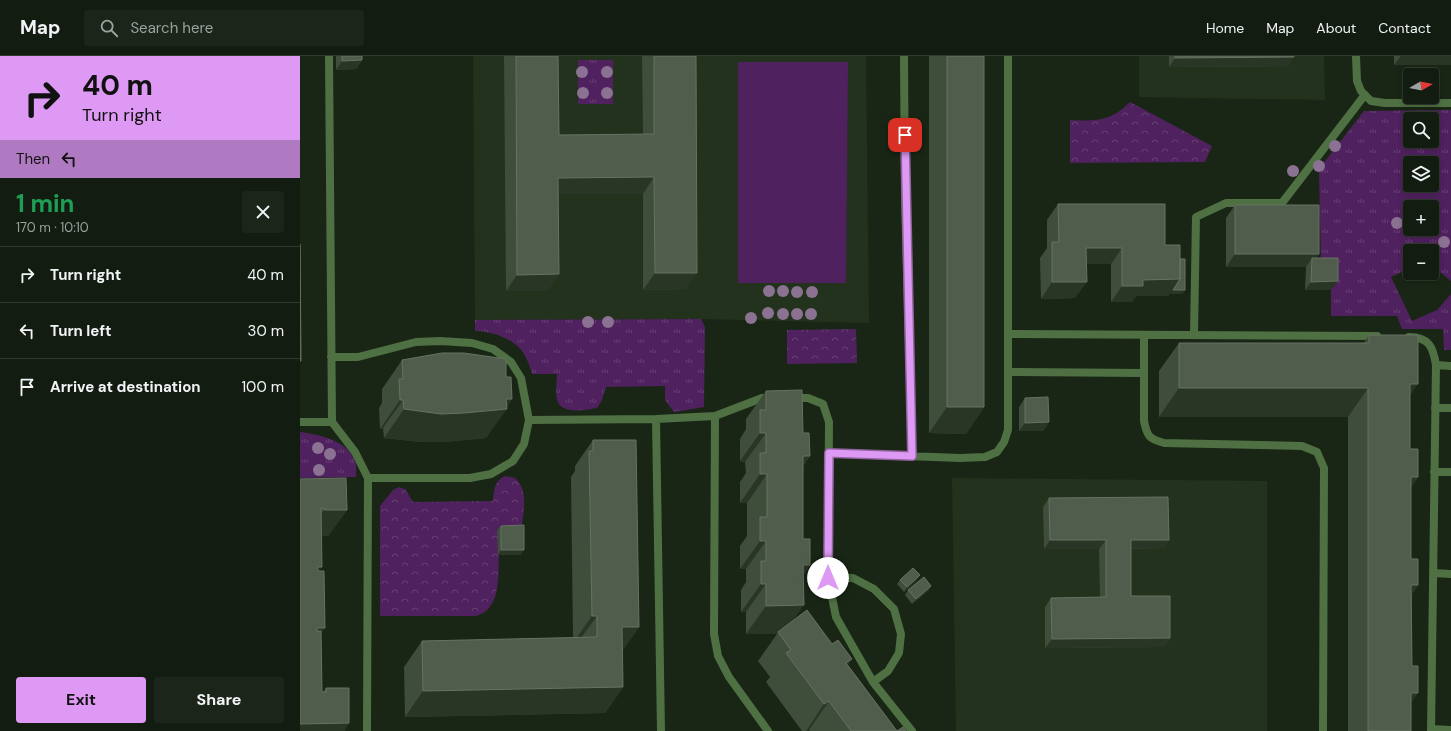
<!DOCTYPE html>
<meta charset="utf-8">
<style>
:root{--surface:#131c10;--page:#1c2519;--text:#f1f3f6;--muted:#9da19f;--line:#323a30;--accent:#dd99f3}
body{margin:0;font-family:"DM Sans",sans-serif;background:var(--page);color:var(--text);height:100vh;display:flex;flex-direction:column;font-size:15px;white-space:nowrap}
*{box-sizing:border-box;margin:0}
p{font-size:13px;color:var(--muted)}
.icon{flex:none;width:22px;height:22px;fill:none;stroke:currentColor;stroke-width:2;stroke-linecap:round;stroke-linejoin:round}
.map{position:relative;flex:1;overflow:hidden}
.details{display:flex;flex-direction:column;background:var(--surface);width:300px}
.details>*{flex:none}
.hud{background:#dd99f3;color:#111;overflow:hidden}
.needle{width:26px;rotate:81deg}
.controls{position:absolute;left:1103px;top:12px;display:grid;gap:8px}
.controls a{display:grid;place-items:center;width:36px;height:36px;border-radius:4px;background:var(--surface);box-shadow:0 2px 6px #0003,0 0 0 1px var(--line);font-size:20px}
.pin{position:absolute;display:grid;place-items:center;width:34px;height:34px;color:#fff;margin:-17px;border-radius:8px;box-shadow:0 2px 6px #0006}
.me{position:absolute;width:44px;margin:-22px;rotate:0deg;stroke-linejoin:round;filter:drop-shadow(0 0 3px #0008)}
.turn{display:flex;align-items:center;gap:14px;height:84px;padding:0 16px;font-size:18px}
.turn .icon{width:52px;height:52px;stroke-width:2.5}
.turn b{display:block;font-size:28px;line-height:34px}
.then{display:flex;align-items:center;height:38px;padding:0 16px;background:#0003;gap:8px;font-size:15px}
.round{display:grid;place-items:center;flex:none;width:42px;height:42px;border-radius:4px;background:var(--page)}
.head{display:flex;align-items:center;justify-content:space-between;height:68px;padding:0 16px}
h1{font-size:24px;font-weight:700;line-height:30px;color:#1e9e55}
.primary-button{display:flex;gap:8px;margin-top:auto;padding:8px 16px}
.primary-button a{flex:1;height:46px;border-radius:4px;background:var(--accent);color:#111;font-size:16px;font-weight:700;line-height:46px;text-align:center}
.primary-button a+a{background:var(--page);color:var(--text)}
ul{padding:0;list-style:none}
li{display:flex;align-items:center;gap:12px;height:56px;padding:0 16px;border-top:1px solid var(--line)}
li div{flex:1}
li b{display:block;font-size:15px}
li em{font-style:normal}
header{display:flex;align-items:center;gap:24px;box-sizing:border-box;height:56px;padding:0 20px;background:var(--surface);border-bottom:1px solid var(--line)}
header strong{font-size:19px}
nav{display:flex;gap:22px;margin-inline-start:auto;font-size:14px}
.search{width:280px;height:36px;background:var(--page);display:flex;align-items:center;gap:10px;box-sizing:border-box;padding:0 14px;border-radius:4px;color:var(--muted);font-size:15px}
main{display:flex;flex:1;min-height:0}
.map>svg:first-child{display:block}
.built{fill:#22321c}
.grass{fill:url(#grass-tufts);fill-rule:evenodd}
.park{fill:url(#park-crowns)}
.garden{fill:#4f215e}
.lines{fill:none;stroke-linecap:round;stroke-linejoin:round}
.lane{stroke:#4e7043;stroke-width:8}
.tree{fill:#8b7293}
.wall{fill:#3f4d3b}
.shaded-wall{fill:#293625}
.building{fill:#505d4c;stroke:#667363}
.route-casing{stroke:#90639e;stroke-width:10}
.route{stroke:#dd99f3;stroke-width:7}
</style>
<header>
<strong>Map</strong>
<div class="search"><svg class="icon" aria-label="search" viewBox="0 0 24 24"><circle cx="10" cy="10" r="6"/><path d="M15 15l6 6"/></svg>Search here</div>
<nav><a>Home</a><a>Map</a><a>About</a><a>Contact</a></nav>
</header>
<main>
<section class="details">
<div class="hud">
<div class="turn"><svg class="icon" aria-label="right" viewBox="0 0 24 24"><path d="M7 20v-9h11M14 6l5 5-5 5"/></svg><div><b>40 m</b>Turn right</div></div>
<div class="then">Then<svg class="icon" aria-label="left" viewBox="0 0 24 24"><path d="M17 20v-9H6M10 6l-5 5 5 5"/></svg></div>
</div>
<div class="head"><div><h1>1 min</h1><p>170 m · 10:10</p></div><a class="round"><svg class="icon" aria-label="close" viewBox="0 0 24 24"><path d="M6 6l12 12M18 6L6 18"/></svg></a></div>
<ul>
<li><svg class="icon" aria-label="right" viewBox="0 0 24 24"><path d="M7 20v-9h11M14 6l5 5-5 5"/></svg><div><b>Turn right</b></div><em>40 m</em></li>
<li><svg class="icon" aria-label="left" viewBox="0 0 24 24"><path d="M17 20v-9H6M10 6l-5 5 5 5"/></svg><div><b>Turn left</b></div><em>30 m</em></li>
<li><svg class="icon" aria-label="arrive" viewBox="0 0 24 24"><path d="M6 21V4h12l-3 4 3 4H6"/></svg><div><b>Arrive at destination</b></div><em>100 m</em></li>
</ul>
<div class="primary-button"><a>Exit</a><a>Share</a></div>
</section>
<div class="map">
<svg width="1151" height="675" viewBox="0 0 1151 675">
<defs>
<pattern id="grass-tufts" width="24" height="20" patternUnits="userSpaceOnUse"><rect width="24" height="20" fill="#4f215e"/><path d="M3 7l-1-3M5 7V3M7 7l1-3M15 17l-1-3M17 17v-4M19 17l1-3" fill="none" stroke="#684174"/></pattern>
<pattern id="park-crowns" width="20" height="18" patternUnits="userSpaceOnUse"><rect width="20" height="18" fill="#4f215e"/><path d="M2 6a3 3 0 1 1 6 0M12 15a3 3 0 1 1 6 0" fill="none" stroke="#684174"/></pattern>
</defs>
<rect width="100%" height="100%" fill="#192615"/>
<!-- built -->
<path class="built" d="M173 0H566L569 267 401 263 175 264Z
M839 0H1024L1025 44 839 41Z
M652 422 967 425V675H656Z"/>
<!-- grass -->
<path class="grass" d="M278 4H313V48H278Z
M1151 54V225L1141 217 1132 214V195H1110V214H1106L1091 221 1112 265 1137 254 1151 238V294H1144L1143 273H1102L1097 260H1031V211H1021L1019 113 1064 55ZM1110 63H1132V85H1110ZM1110 107H1132V129H1110ZM1110 151H1132V173H1110Z
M401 263 405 271 404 351 374 356 365 344V330L306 331 302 344 297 352C286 354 261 359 257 344 255 336 257 326 257 318H232C230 310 227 302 222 295 212 282 191 275 175 275V264Z
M0 376C20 379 48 384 55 406 57 410 56 417 56 421L0 422Z"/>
<!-- park -->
<path class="park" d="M830 46 912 90 905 106 770 107V64C796 65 810 66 830 46Z
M556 273 557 307 487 308V274Z
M205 420 215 422C217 424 220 427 221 430 227 442 223 461 221 474H198C198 493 202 535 191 549 188 555 182 558 176 560H80V450L93 434 99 431 105 433 113 446 193 445C194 434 194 425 205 420Z"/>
<!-- garden -->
<path class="garden" d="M438 6H548L546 227H438Z"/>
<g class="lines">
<!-- lane -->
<path class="lane" d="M29 0 32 366 55 396 68 422 67 675
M604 0 605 142 612 400
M1056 0 1057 25 1061 35 1071 45 1085 47H1151
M708 278 1077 280
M894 279 896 161 926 147H982L1064 40
M844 280V365C847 380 849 383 864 387L1002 390 1017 396 1024 412 1023 675
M1109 281C1129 281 1133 291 1136 309L1131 675
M31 301H58L116 286 140 285 172 287 193 293 211 306 221 322 229 364
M1136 309 1151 310
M708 316 844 317
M492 342H508L523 348 529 366 528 522 536 561 573 626 612 675
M1135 352H1151
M415 360 414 578 418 600 429 621 468 675
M356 363 361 675
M0 366H32
M529 397 660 402 685 401 697 396 704 386 708 374V0
M1134 416H1151
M68 422H170L191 418 213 405 224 388 229 364 356 363 415 360 462 342H471
M1133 517 1151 518
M528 522H553L574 533 594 553 601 578 599 597 588 615 573 626
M1131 673 1151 674"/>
</g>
<!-- trees -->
<g class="tree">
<circle cx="282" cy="16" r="6"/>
<circle cx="307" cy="16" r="6"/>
<circle cx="283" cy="37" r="6"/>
<circle cx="307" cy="37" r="6"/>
<circle cx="1035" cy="90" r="6"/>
<circle cx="1019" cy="110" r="6"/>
<circle cx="993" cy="115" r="6"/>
<circle cx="1097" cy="167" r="6"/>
<circle cx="1144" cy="186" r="6"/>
<circle cx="469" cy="235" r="6"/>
<circle cx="483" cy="235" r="6"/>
<circle cx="497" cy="236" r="6"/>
<circle cx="512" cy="236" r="6"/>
<circle cx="468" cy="257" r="6"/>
<circle cx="483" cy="258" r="6"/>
<circle cx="497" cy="258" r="6"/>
<circle cx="511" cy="258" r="6"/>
<circle cx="451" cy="262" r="6"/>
<circle cx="288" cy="266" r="6"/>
<circle cx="308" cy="266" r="6"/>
<circle cx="18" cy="392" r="6"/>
<circle cx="30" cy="398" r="6"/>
<circle cx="19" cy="414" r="6"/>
</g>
<!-- wall -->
<path class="wall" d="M36 0H62V4L56 13 36 14Z
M204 0H258L259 79 343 78 342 0H396L386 233 343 234V138H258L259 218 247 235H206Z
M629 0H684V351L666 378 629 377Z
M869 0H994L988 10 869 11Z
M1094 0H1151V9H1094Z
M758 148 865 189 880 203 885 234 882 238H869V240H836L832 246H811V208H787L775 242 741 243 740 202 747 192V164Z
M935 149 1016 202 1031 234H1005L1006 211H926V162Z
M1069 279 1110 340V393L1118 421 1111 431V503L1118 529 1112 538 1111 675H1048V361H859V315L879 287H1064Z
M102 304 206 321 212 343 186 382 144 386H121L84 382 83 372 80 373 79 352 82 347V333Z
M466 335 503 377 510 400 503 410V483L510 509 504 518 492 566 548 609 597 675H606H510L509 674 507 675H502L466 626 470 621 458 605 477 578H446V556H441V534L446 526V513H440V490L447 480V447H440V426L446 417 445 406 440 405V383L446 373V363Z
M725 342 749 366 743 375H719V351Z
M293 384 339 571 322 595 323 631 305 657 105 661 104 611 122 585 273 582 271 421 275 415V410Z
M0 423 47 454 28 480H22L20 515 22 636H23L26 632 49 667 44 675H0Z
M749 442 869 484 863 492 831 493V540L870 582 864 591 745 592V551L751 542H800L799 493H744L743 451Z
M201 470 221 499H198L197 474Z
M600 524H617L604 536 597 528Z
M631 530 628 535 612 548 605 539 608 534Z"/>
<!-- shaded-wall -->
<path class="shaded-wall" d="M1101 0H1151V9H1094Z
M994 1 988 10 869 11 875 2Z
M62 4 56 13 36 14 42 5Z
M354 121 343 138H247L258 122Z
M786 192H822L811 208H775Z
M935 198H1019L1012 209V202L1006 211H926Z
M355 217H397L386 233 343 234Z
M259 218 247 235H206L217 219Z
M880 223 885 234 882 238H869V240H836L832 246H811L822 230 843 224Z
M1038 225 1031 234H1005L1011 226Z
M752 226H787L775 242 741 243Z
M1110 328H1118L1098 357Z
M879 332H1068L1048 361H859Z
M206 343H212L204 353H207L186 382 144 386H121L84 382 104 353Z
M100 344H103L83 372 80 373Z
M647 351H684L666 378 629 377Z
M749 366 743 375H719L725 367Z
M460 377H466L445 406 440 405Z
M503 400H510L489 429Z
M460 418H467L447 447H440Z
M1111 421H1118L1098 450Z
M24 454H47L28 480H6Z
M750 484H806L799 493H744Z
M831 484H869L863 492 824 493Z
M460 485H466L446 513H440Z
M201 494H224L221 499H198Z
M503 509H510L490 537Z
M17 511H22L4 537Z
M620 519 617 524 604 536 607 531Z
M461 528H466L446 556H441Z
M1111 529H1118L1098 558Z
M631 530 628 535 612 548 616 543Z
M504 549 484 578 478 576 477 578H446L466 550Z
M292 560H297L278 586 273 587Z
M322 571H339L321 597Z
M17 572H25L7 598Z
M870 582 864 591 745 592 752 583Z
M552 603 532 632 546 607Z
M323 631 305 657 105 661 123 635Z
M1111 637H1118L1098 665Z
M529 645 509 674 507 675H506L524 648Z
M49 667 44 675H0V668Z"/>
<!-- building -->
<path class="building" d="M42 0H62V4L42 5Z
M216 0H258L259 79 354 78V0H396L397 217H355L354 121 258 122 259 218 217 219Z
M647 0H684V351H647Z
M875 0H994V1L875 2Z
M758 148H865V189H880V223L843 224V230H822V192H786L787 226H752V186H759Z
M935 149H1019V198H935Z
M0 188 1 305H0Z
M1012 202H1038V225L1011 226Z
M880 203H885V234H873L880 223Z
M1069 279H1118V328H1110V393H1118V421H1111V503H1118V529H1111L1112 610H1118V637H1111V675H1068V332H879V287H1069Z
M142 297H164L206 303V321H211L212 343H206L207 353 164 357 141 358 104 353 103 344H100L99 323H103L102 304Z
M502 334 503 377H509L510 400H503V483H510V509H503L504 549 466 550V528H461V505H466V485H460V461H467V418H460V397H466V377H460V354H466V335Z
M748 341 749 366 725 367V342Z
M293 384H336L339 571H322L323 631 123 635 122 585 297 581V560H292L289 395H293Z
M46 422 47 454H24V452H21L22 511H17L18 515H24L25 572H17V575H21L22 636H26V632H49V667L0 668V423Z
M868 441 869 484H831V540H870V582L752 583 751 542 806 541V484H750L749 442Z
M224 469V494H201V470Z
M613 512 620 519 607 531 600 524Z
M624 521 631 530 616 543 608 534Z
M507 554 532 588 538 584 552 603 546 607 597 675 603 671 606 675H551L529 645 524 648 486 597 491 594 478 576Z"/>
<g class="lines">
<!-- route casing -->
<g class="route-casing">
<path id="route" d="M528 522 529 397 612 400 605 79"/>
</g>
<!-- route -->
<use href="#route" class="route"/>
</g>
</svg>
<div class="controls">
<a><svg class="needle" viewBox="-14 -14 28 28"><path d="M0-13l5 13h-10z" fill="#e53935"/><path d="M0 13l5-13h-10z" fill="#9da19f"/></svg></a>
<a><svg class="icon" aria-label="search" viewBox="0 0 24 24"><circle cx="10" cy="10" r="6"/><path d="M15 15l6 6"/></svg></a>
<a><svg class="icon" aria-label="layers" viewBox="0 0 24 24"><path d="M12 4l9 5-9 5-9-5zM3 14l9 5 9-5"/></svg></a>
<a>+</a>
<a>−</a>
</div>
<div class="pin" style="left:605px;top:79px;background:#d93025"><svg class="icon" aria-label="arrive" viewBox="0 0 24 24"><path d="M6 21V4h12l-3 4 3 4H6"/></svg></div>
<svg class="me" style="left:528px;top:522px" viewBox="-20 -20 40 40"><circle r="19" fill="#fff"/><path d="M0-13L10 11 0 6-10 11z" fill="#dd99f3"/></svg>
</div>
</main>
